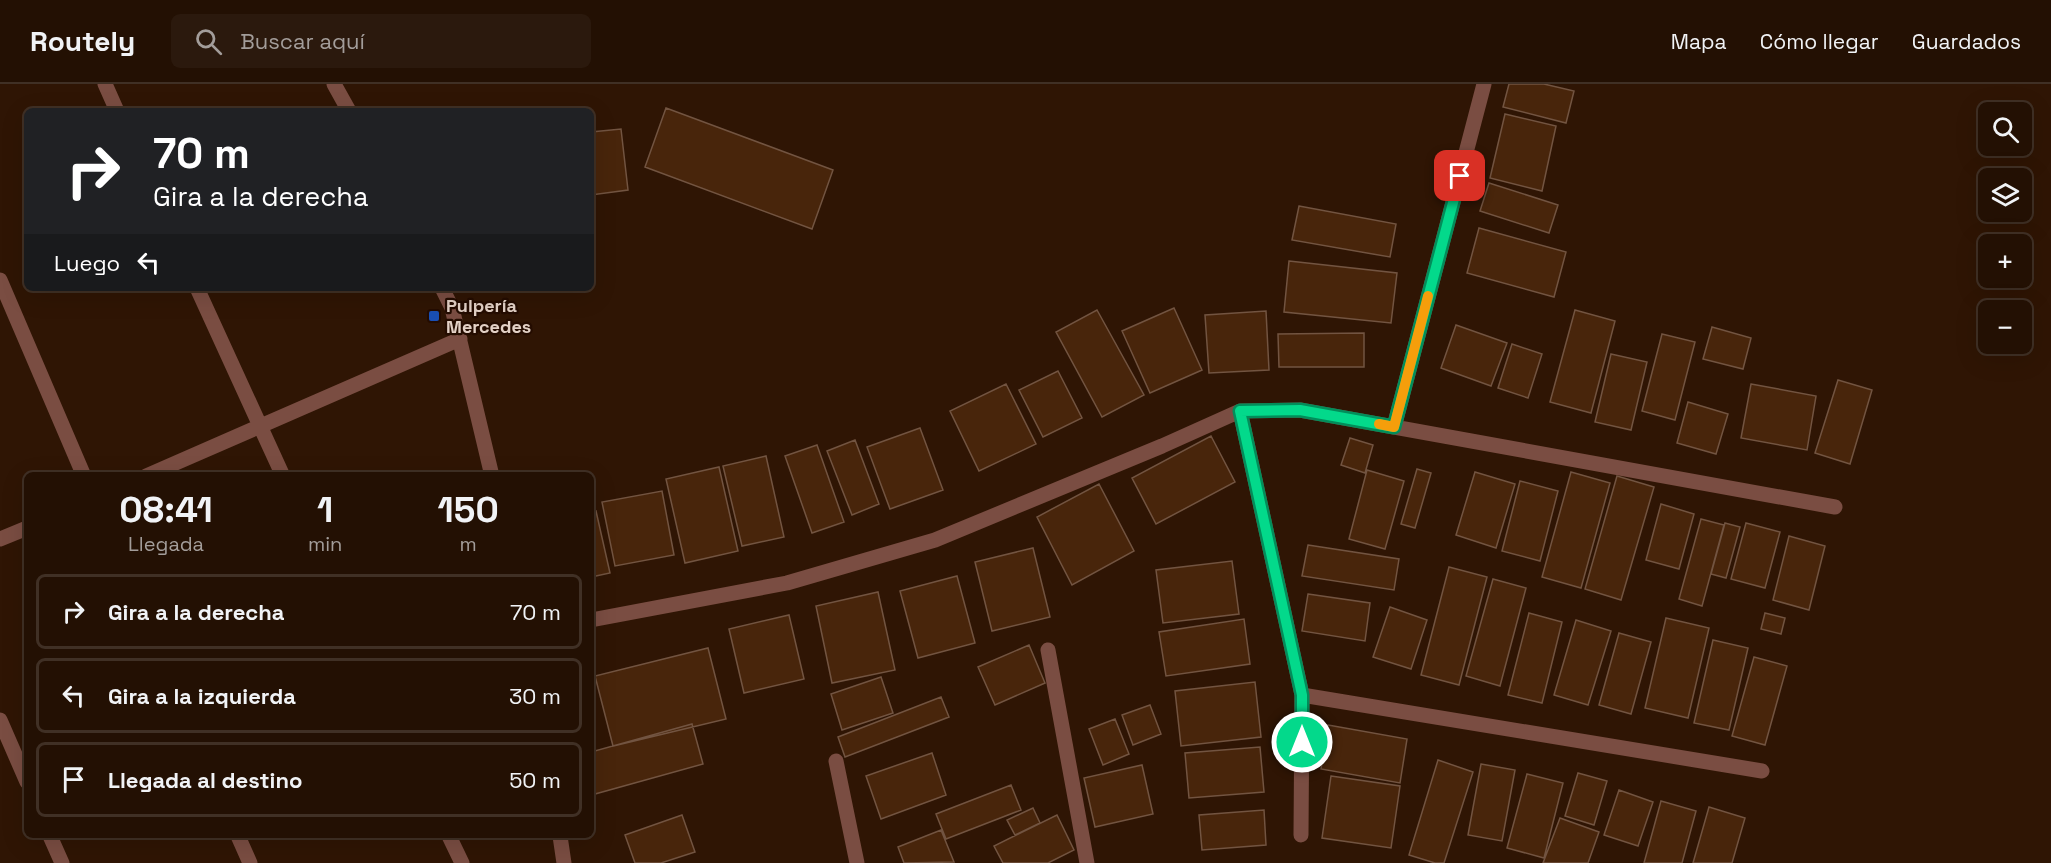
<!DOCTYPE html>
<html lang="es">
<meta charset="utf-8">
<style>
:root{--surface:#231003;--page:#2b190d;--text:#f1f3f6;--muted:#a39d9a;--line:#403025}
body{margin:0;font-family:"Space Grotesk",sans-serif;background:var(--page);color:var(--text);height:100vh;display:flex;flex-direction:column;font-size:22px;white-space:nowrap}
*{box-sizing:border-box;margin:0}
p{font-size:20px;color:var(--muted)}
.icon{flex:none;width:33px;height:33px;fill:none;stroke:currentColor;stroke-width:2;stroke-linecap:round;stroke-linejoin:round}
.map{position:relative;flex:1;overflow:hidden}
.panel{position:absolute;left:24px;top:388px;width:570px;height:366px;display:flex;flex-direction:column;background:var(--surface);border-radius:9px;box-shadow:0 6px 24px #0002,0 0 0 2px var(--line)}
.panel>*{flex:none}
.banner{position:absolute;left:24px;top:24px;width:570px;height:183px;border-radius:9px;box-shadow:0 6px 24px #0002,0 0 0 2px var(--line);background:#202124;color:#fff;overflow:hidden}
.controls{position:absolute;left:1978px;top:18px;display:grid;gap:12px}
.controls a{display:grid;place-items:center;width:54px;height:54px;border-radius:9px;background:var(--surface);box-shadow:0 6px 24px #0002,0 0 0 2px var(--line);font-size:30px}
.pin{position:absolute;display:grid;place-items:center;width:51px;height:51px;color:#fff;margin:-26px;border-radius:12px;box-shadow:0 3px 9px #0006}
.me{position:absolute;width:66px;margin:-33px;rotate:0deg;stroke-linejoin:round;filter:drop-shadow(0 0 4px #0008)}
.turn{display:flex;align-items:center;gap:21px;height:126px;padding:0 30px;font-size:27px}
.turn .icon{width:78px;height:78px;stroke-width:2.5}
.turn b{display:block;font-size:42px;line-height:51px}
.then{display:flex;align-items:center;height:57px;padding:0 30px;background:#0003;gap:12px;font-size:22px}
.eta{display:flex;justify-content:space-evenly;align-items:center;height:102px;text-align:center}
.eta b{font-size:36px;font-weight:600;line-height:42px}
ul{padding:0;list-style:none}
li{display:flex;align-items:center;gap:18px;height:75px;margin:0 12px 9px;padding:0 18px;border:3px solid var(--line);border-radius:9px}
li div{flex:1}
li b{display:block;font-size:22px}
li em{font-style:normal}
header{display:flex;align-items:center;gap:36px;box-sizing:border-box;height:84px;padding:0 30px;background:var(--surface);border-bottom:2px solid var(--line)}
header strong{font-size:28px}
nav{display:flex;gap:33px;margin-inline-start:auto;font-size:21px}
.search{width:420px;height:54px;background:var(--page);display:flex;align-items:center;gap:15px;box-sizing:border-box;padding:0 21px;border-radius:9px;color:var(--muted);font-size:22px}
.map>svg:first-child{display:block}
.building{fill:#48250b;stroke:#725441;stroke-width:1.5}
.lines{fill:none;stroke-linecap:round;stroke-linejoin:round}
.street{stroke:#7a4d42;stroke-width:15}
.route-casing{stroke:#028d5a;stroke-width:15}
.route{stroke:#03d98b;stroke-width:10}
.slow{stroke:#f59e0b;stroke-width:10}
.transit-dot{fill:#1a4fb4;stroke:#240c00;stroke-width:2}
.labels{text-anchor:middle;stroke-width:4.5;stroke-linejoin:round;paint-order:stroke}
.poi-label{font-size:18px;font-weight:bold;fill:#e3d1c6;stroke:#240c00;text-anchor:start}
</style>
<header>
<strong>Routely</strong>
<div class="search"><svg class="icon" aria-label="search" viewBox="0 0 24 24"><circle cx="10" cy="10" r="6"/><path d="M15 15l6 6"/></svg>Buscar aquí</div>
<nav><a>Mapa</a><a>Cómo llegar</a><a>Guardados</a></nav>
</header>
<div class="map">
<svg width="2051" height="779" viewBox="0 0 2051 779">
<rect width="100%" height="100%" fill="#2f1504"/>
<!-- building -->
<path class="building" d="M1509 0H1544L1574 7 1566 39 1503 23Z
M666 24 833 86 812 145 645 83Z
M1505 30 1556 42 1542 107 1490 94Z
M621 45 628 106 591 111V48Z
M1489 99 1558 121 1549 149 1480 127Z
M1299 122 1396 140 1390 173 1292 156Z
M1479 144 1566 168 1554 213 1467 189Z
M1289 177 1397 189 1391 239 1284 228Z
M1174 224 1202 286 1150 309 1122 247Z
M1097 226 1144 311 1102 333 1056 248Z
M1575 226 1615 237 1591 329 1550 318Z
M1266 227 1269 286 1209 289 1205 231Z
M1456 241 1507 259 1491 302 1441 284Z
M1712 243 1751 254 1743 285 1703 275Z
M1364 249V283H1279L1278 250Z
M1662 250 1695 258 1675 336 1642 327Z
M1512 260 1542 270 1528 314 1498 304Z
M1611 270 1647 278 1631 346 1595 338Z
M1058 287 1082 334 1043 353 1019 306Z
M1838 296 1872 306 1850 380 1815 369Z
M1006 300 1036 360 979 387 950 327Z
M1751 300 1816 312 1807 366 1741 354Z
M1688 318 1728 330 1716 370 1677 359Z
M920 344 943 406 890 425 867 363Z
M1211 352 1235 398 1156 440 1132 394Z
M1350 354 1373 361 1365 389 1341 381Z
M855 356 879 420 852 431 827 367Z
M817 361 844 438 812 449 785 372Z
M766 372 784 453 742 462 723 382Z
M719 383 738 467 685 479 666 395Z
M1417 385 1431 389 1415 444 1401 440Z
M1367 386 1404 397 1385 465 1349 455Z
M1475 388 1515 400 1496 464 1456 451Z
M1571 388 1610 399 1581 504 1542 493Z
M1617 392 1654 403 1621 516 1585 505Z
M1520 397 1558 407 1540 477 1502 467Z
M1099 400 1134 467 1072 501 1037 433Z
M662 407 674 471 615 482 602 418Z
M1661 420 1694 430 1679 485 1646 476Z
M596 427 610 489 591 493V428Z
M1701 435 1724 441 1702 522 1679 515Z
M1725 439 1740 443 1726 494 1711 490Z
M1746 439 1780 448 1765 504 1731 495Z
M1789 452 1825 462 1809 526 1773 516Z
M1308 461 1399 475 1394 506 1302 492Z
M1033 464 1050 533 992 547 975 478Z
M1232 477 1239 530 1163 539 1156 486Z
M1449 483 1487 493 1459 601 1421 591Z
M957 492 975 559 918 574 900 507Z
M1493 495 1526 504 1500 602 1466 592Z
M878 508 895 586 832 599 816 522Z
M1308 510 1370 519 1365 557 1302 547Z
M1390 523 1427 536 1411 585 1373 573Z
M1529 529 1562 538 1542 619 1508 611Z
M1765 529 1785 534 1781 550 1761 545Z
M789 531 804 595 744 609 729 545Z
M1666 534 1709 544 1688 634 1645 624Z
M1244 535 1250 580 1166 592 1159 548Z
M1576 536 1611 547 1588 621 1554 611Z
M1619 549 1651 558 1631 630 1599 621Z
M1713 556 1748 564 1729 646 1694 639Z
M1029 561 1045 599 995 621 978 583Z
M708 564 726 635 613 662 595 592Z
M1754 573 1787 582 1765 661 1732 652Z
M881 593 893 629 842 646 831 610Z
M1255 598 1261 653 1181 662 1175 607Z
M941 613 949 633 845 673 838 653Z
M1150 621 1161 650 1133 661 1122 631Z
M1115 635 1129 670 1103 681 1089 645Z
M692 640 703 680 595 710 591 695V668Z
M1328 641 1407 655 1400 699 1321 685Z
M1260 663 1264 708 1189 714 1185 669Z
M932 669 946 711 881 735 866 692Z
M1438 676 1473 688 1444 779H1435L1409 771Z
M1481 680 1515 686 1502 757 1468 751Z
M1142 681 1153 730 1095 743 1084 694Z
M1578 689 1607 697 1594 741 1565 732Z
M1527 690 1563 699 1544 774 1507 764Z
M1331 692 1400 702 1391 764 1322 754Z
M1011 701 1021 726 946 755 936 730Z
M1619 706 1653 718 1638 762 1604 751Z
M1661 717 1696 727 1682 779H1644Z
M1709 723 1745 734 1732 779H1693Z
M1033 724 1040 739 1015 751 1007 736Z
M1264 726 1266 761 1202 766 1199 731Z
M682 731 695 768 661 779H635L625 751Z
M1057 731 1074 766 1048 779H1003L994 762Z
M1560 734 1599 748 1588 779H1543Z
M941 746 954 778 904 779 898 763Z"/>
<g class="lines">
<!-- street -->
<path class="street" d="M105 0 117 27
M334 0 349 27
M0 196 84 392
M197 204 283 392
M442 204 452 224 492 392
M1240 327 1302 611 1301 751
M1394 343 1484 0
M146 392 460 255
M0 455 27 444
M591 536 787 499 935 456 1162 362 1240 327 1300 326 1835 423
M1048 566 1087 779
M1302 611 1762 687
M0 636 27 698
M836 677 857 779
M50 752 62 779
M238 752 250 779
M449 752 462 779
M560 752 564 779"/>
</g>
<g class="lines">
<!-- route casing -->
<g class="route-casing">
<path id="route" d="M1302 658V611L1240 327 1300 326 1394 343 1460 92"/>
</g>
<!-- route -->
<use href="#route" class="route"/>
<!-- slow -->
<path class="slow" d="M1379 340 1394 343 1428 212"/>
</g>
<!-- markers -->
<rect class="transit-dot" x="428" y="226" width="12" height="12" rx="3"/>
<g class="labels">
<!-- poi labels -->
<g class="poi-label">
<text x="446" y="228">Pulpería<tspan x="446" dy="21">Mercedes</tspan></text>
</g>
</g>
</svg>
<div class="controls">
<a><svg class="icon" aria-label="search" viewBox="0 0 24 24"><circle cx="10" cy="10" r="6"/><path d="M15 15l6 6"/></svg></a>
<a><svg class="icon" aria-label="layers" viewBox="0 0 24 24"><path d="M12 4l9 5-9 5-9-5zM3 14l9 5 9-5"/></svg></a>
<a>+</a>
<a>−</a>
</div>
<div class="pin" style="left:1460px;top:92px;background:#d93025"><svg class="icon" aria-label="arrive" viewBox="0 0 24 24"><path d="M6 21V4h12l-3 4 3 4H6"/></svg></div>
<svg class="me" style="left:1302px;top:658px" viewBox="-20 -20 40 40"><circle r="17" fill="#03d98b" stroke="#fff" stroke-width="3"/><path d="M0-11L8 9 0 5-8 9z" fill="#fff"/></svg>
<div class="banner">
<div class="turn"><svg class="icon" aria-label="right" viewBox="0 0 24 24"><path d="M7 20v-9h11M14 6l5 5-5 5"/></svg><div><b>70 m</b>Gira a la derecha</div></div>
<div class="then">Luego<svg class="icon" aria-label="left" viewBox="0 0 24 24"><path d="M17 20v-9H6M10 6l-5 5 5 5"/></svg></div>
</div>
<section class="panel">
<div class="eta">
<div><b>08:41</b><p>Llegada</p></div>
<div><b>1</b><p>min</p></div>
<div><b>150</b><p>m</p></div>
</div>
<ul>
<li><svg class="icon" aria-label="right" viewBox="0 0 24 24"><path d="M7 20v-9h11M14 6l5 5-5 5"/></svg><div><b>Gira a la derecha</b></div><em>70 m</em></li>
<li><svg class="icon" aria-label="left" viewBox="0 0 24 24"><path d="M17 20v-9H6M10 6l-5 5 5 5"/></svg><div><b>Gira a la izquierda</b></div><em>30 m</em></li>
<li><svg class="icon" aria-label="arrive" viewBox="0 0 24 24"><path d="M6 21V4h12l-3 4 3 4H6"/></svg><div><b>Llegada al destino</b></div><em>50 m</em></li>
</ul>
</section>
</div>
